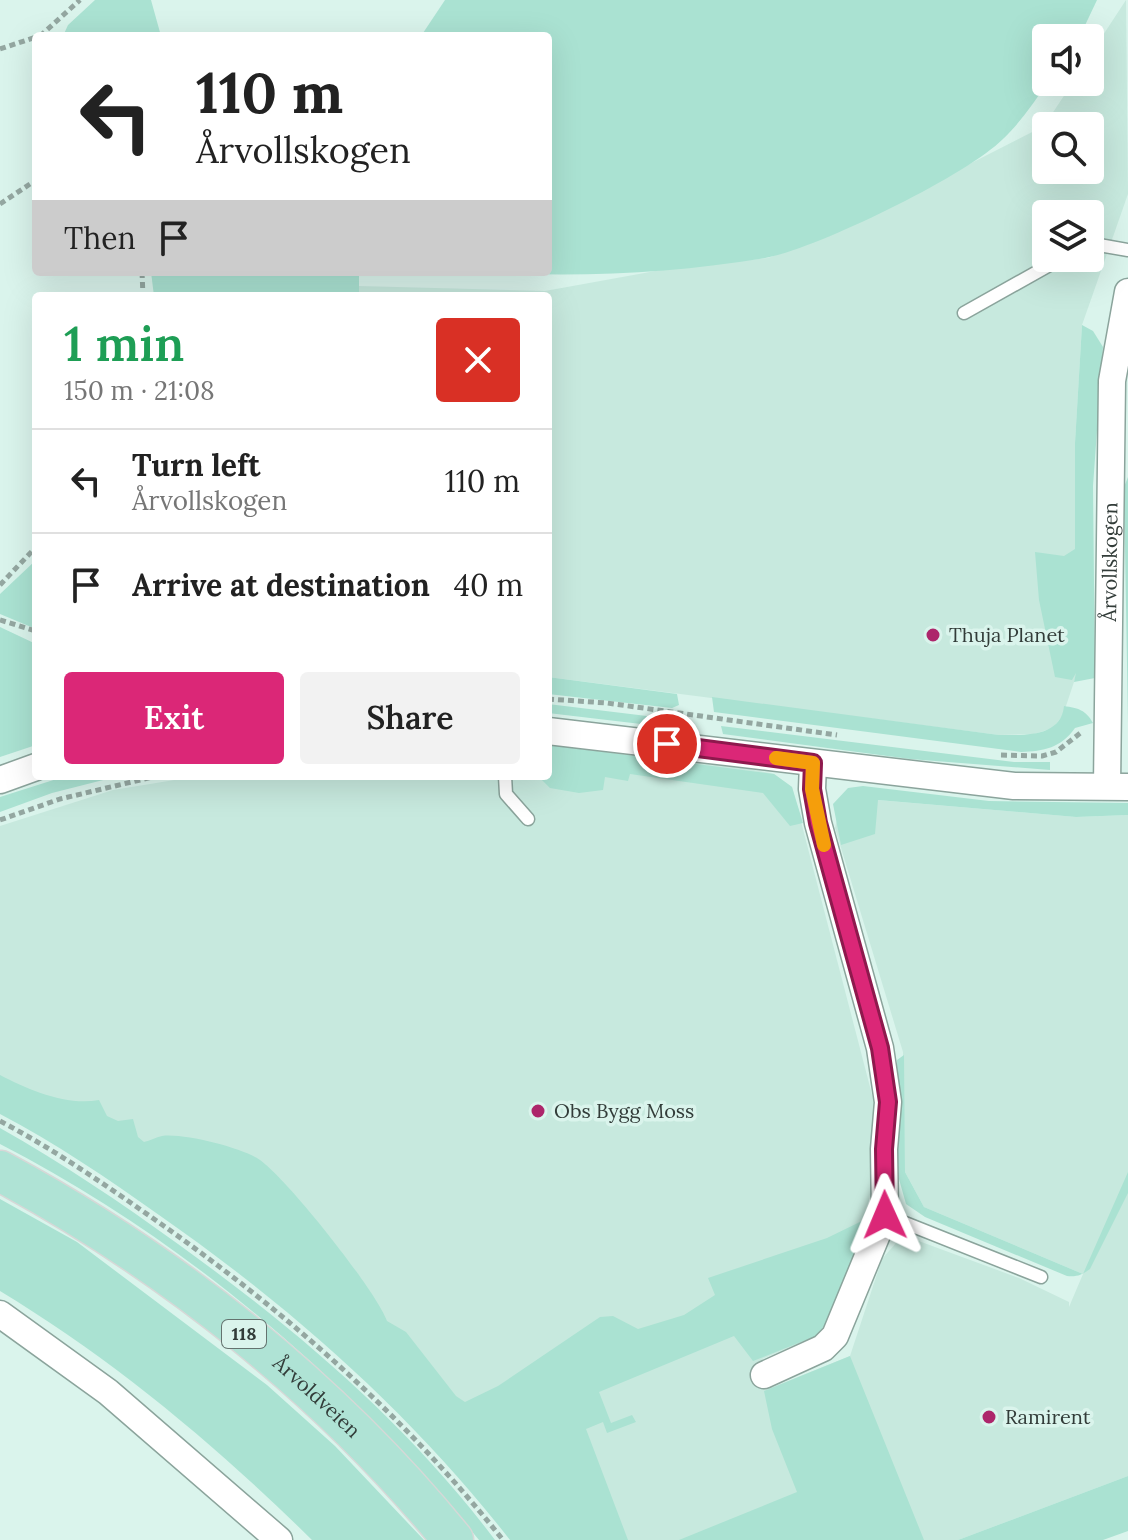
<!DOCTYPE html>
<meta charset="utf-8">
<style>
:root{--surface:#fff;--page:#f2f2f2;--text:#222;--muted:#767676;--line:#e0e0e0;--accent:#db2777}
body{margin:0;font-family:Lora,serif;background:var(--page);color:var(--text);height:100vh;display:flex;flex-direction:column;font-size:30px;white-space:nowrap}
*{box-sizing:border-box;margin:0}
p{font-size:26px;color:var(--muted)}
.icon{flex:none;width:44px;height:44px;fill:none;stroke:currentColor;stroke-width:2;stroke-linecap:round;stroke-linejoin:round}
.map{position:relative;flex:1;overflow:hidden}
.drawer{position:absolute;left:32px;top:292px;width:520px;height:488px;display:flex;flex-direction:column;background:var(--surface);border-radius:8px;box-shadow:0 8px 32px #0002}
.drawer>*{flex:none}
.hud{position:absolute;left:32px;top:32px;width:520px;height:244px;border-radius:8px;box-shadow:0 8px 32px #0002;background:#fff;color:var(--text);overflow:hidden}
.buttons{position:absolute;left:1032px;top:24px;display:grid;gap:16px}
.buttons a{display:grid;place-items:center;width:72px;height:72px;border-radius:8px;background:var(--surface);box-shadow:0 8px 32px #0002;font-size:40px}
.pin{position:absolute;display:grid;place-items:center;width:68px;height:68px;color:#fff;margin:-34px;border:4px solid #fff;border-radius:50%;box-shadow:0 2px 8px #0007}
.me{position:absolute;width:88px;margin:-44px;rotate:359deg;stroke-linejoin:round;filter:drop-shadow(0 0 6px #0008)}
.turn{display:flex;align-items:center;gap:28px;height:168px;padding:0 32px;font-size:36px}
.turn .icon{width:104px;height:104px;stroke-width:2.5}
.turn b{display:block;font-size:56px;line-height:68px}
.then{display:flex;align-items:center;height:76px;padding:0 32px;background:#0003;gap:16px;font-size:30px}
.round{display:grid;place-items:center;flex:none;width:84px;height:84px;border-radius:8px;background:var(--page)}
.headline{display:flex;align-items:center;justify-content:space-between;height:136px;padding:0 32px}
h1{font-size:48px;font-weight:600;line-height:60px;color:#1e9e55}
.action{display:flex;gap:16px;margin-top:auto;padding:16px 32px}
.action a{flex:1;height:92px;border-radius:8px;background:var(--accent);color:#fff;font-size:32px;font-weight:600;line-height:92px;text-align:center}
.action a+a{background:var(--page);color:var(--text)}
ul{padding:0;list-style:none}
li{display:flex;align-items:center;gap:24px;height:104px;padding:0 32px;border-top:2px solid var(--line)}
li div{flex:1}
li b{display:block;font-size:30px}
li em{font-style:normal}
.map>svg:first-child{display:block}
.built{fill:#c7e9de;fill-rule:evenodd}
.green{fill:#aae2d2}
.lines{fill:none;stroke-linecap:round;stroke-linejoin:round}
.lane-casing{stroke:#8ba49c;stroke-width:15}
.street-casing{stroke:#8ba49c;stroke-width:29}
.primary-casing{stroke:#d6d8d7;stroke-width:43}
.path{stroke:#94a7a1;stroke-width:5;stroke-dasharray:6 4;stroke-linecap:butt}
.lane{stroke:#fff;stroke-width:12}
.street{stroke:#fff;stroke-width:26}
.primary{stroke:#afe3d5;stroke-width:40}
.route-casing{stroke:#8e194d;stroke-width:20}
.route{stroke:#db2777;stroke-width:14}
.slow{stroke:#f59e0b;stroke-width:14}
.poi-dot{fill:#ad266b;stroke:#daf4ec;stroke-width:3}
.labels{text-anchor:middle;stroke-width:7;stroke-linejoin:round;paint-order:stroke}
.shield{fill:#daf4ec;stroke:#64736f;stroke-width:2}
.shield-label{font-size:18px;font-weight:bold;fill:#323c39}
.street-label{font-size:20px;fill:#323c39;stroke:#daf4ec}
.poi-label{font-size:20px;fill:#323c39;stroke:#daf4ec;text-anchor:start}
</style>
<div class="map">
<svg width="1128" height="1540" viewBox="0 0 1128 1540">
<rect width="100%" height="100%" fill="#daf4ec"/>
<!-- built -->
<path class="built" d="M1126 0 1128 194 1082 325 1075 443 1078 670 1063 715 1053 728 1034 734 999 735 548 677V296H359V286L545 291 683 266 768 258 834 233 1044 126 1073 82H1090V55ZM1046 126H1090V170H1046ZM1046 214H1090V258H1046Z
M548 745 749 769 774 774 792 787 876 1110 873 1176 865 1225 816 1336 762 1359 773 1387 850 1356 882 1259 896 1243 916 1240 1019 1278 1069 1302V1307L1083 1274 924 1207 905 1172 903 1052 835 828 842 797 1076 817 1128 815V1476L958 1540H526L345 1339 0 1099V826L113 790 199 776H548Z"/>
<!-- green -->
<path class="green" d="M95 0H151L161 36H63L68 25Z
M445 0H1097L1079 38H1046L1048 82C1035 101 1020 123 1003 139 966 176 816 249 765 258 674 273 577 278 485 272H548V36H421Z
M151 272H359V296H154Z
M1082 325 1093 331 1103 347 1093 486 1095 678 1074 682 1076 673 1072 680 1055 677 1039 600 1035 552 1064 556 1075 549V443Z
M1128 477V723L1124 487Z
M36 560V629L0 614V594Z
M0 627 36 644V745L0 757Z
M548 677 677 694 679 705 672 708 548 694Z
M712 697 999 735C1023 735 1061 738 1064 706 1078 708 1086 710 1093 723L1075 728C1061 748 1044 751 1021 752L714 712Z
M548 704 655 717 656 721 641 724 548 713Z
M721 726 1014 762H1050V770L910 759 723 734Z
M550 745 774 774 792 787 803 823 790 826 763 793 630 774 628 781 605 777 603 790 579 793 550 788 538 776H548Z
M66 776H119L52 793 0 812V797Z
M863 786 989 801 1128 803V815L1076 817 878 800 875 834 841 845 833 804 848 788Z
M904 1055 905 1172 924 1207 1083 1274 1128 1172V1193L1090 1269C1082 1275 1077 1277 1067 1276L925 1217 906 1204 897 1172V1060Z
M0 1075C29 1090 66 1106 99 1100L107 1116 118 1121 133 1119 138 1137 144 1142C150 1141 156 1137 162 1136 183 1133 238 1147 257 1158 284 1174 377 1292 387 1321L406 1332 456 1396 465 1402 498 1386 600 1317 613 1316 638 1329 684 1315 715 1295 708 1278 827 1238 866 1219 865 1225 830 1319 816 1336 753 1361 734 1336 599 1392 611 1423 632 1415 636 1422 607 1433 603 1422 586 1429 628 1540H510C411 1413 291 1307 159 1215 108 1179 56 1143 0 1114Z
M0 1128C62 1163 120 1202 178 1244 296 1329 407 1423 495 1540H479C348 1379 186 1240 0 1144Z
M0 1199 77 1242 267 1385 335 1446 424 1540H312C218 1447 114 1360 0 1291Z
M850 1356 924 1540H679L797 1492 772 1429 764 1391Z
M1128 1476V1531L1103 1540H958Z"/>
<g class="lines">
<!-- lane casing -->
<g class="lane-casing">
<path id="lane" d="M1090 248 1099 245 1128 250
M964 313 1062 258
M505 776 506 794 528 819
M885 1215 1041 1277"/>
</g>
<!-- street casing -->
<g class="street-casing">
<g id="street">
<path d="M548 731 1014 786 1128 787"/>
<path d="M0 780 36 767"/>
<path id="s1" d="M1107 786 1112 381 1128 292"/>
<path d="M0 1314 108 1392 279 1540"/>
<path d="M764 1375 823 1348 835 1336 885 1215 884 1149 888 1102 880 1048 818 823 812 789 813 763"/>
</g>
</g>
<!-- primary casing -->
<g class="primary-casing">
<g id="primary">
<path id="s2" d="M0 1171C171 1263 330 1389 453 1540"/>
</g>
</g>
<!-- path -->
<path class="path" d="M40 36 80 0
M0 49 36 37
M0 204 36 180
M142 272 143 296
M0 585 36 547
M0 620 36 631
M548 699 607 703 837 735
M1001 755 1042 756 1056 752 1083 731
M0 820 60 799 157 776
M0 1121C55 1150 104 1184 154 1219 285 1311 403 1414 503 1540"/>
<!-- lane -->
<use href="#lane" class="lane"/>
<!-- street -->
<use href="#street" class="street"/>
<!-- primary -->
<use href="#primary" class="primary"/>
</g>
<g class="lines">
<!-- route casing -->
<g class="route-casing">
<path id="route" d="M667 744 813 763 812 789 818 823 880 1048 888 1102 884 1149 885 1215"/>
</g>
<!-- route -->
<use href="#route" class="route"/>
<!-- slow -->
<path class="slow" d="M776 758 813 763 812 789 824 845"/>
</g>
<!-- markers -->
<g class="poi-dot">
<circle cx="933" cy="635" r="8"/>
<circle cx="538" cy="1111" r="8"/>
<circle cx="989" cy="1417" r="8"/>
</g>
<g class="labels">
<!-- shield labels -->
<rect class="shield" x="222" y="1320" width="44" height="28" rx="6"/>
<g class="shield-label">
<text x="244" y="1340">118</text>
</g>
<!-- street labels -->
<g class="street-label">
<text dy="7" stroke="none"><textPath href="#s1" startOffset="224">Årvollskogen</textPath></text>
<text dy="7" stroke="none"><textPath href="#s2" startOffset="390">Årvoldveien</textPath></text>
</g>
<!-- poi labels -->
<g class="poi-label">
<text x="949" y="642">Thuja Planet</text>
<text x="554" y="1118">Obs Bygg Moss</text>
<text x="1005" y="1424">Ramirent</text>
</g>
</g>
</svg>
<div class="buttons">
<a><svg class="icon" aria-label="sound" viewBox="0 0 24 24"><path d="M4 9h4l5-4v14l-5-4H4zM17 9q2 3 0 6"/></svg></a>
<a><svg class="icon" aria-label="search" viewBox="0 0 24 24"><circle cx="10" cy="10" r="6"/><path d="M15 15l6 6"/></svg></a>
<a><svg class="icon" aria-label="layers" viewBox="0 0 24 24"><path d="M12 4l9 5-9 5-9-5zM3 14l9 5 9-5"/></svg></a>
</div>
<div class="pin" style="left:667px;top:744px;background:#d93025"><svg class="icon" aria-label="arrive" viewBox="0 0 24 24"><path d="M6 21V4h12l-3 4 3 4H6"/></svg></div>
<svg class="me" style="left:885px;top:1215px" viewBox="-20 -20 40 40"><path d="M0-17L14 15 0 8-14 15z" fill="#db2777" stroke="#fff" stroke-width="4"/></svg>
<div class="hud">
<div class="turn"><svg class="icon" aria-label="left" viewBox="0 0 24 24"><path d="M17 20v-9H6M10 6l-5 5 5 5"/></svg><div><b>110 m</b>Årvollskogen</div></div>
<div class="then">Then<svg class="icon" aria-label="arrive" viewBox="0 0 24 24"><path d="M6 21V4h12l-3 4 3 4H6"/></svg></div>
</div>
<section class="drawer">
<div class="headline"><div><h1>1 min</h1><p>150 m · 21:08</p></div><a class="round" style="background:#d93025;color:#fff"><svg class="icon" aria-label="close" viewBox="0 0 24 24"><path d="M6 6l12 12M18 6L6 18"/></svg></a></div>
<ul>
<li><svg class="icon" aria-label="left" viewBox="0 0 24 24"><path d="M17 20v-9H6M10 6l-5 5 5 5"/></svg><div><b>Turn left</b><p>Årvollskogen</p></div><em>110 m</em></li>
<li><svg class="icon" aria-label="arrive" viewBox="0 0 24 24"><path d="M6 21V4h12l-3 4 3 4H6"/></svg><div><b>Arrive at destination</b></div><em>40 m</em></li>
</ul>
<div class="action"><a>Exit</a><a>Share</a></div>
</section>
</div>
